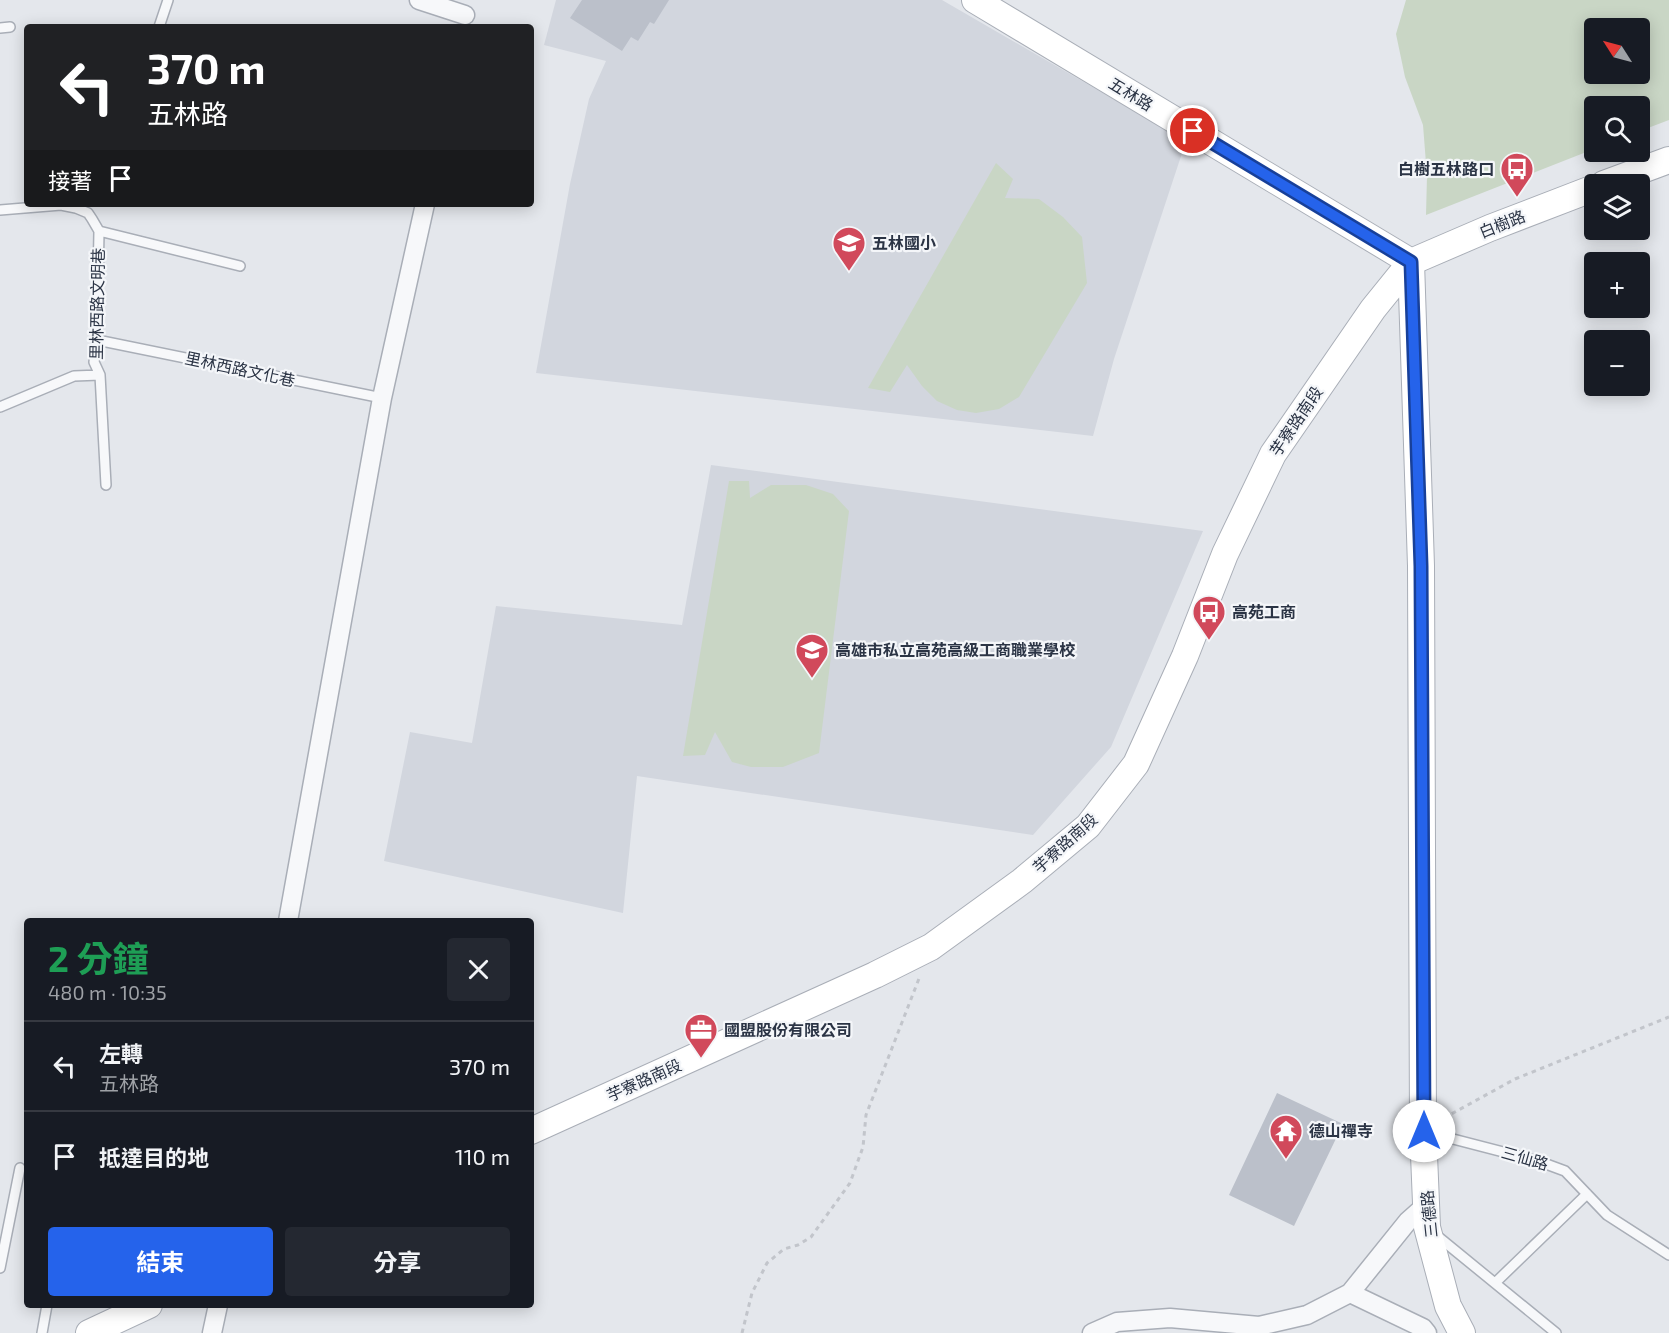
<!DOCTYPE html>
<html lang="zh-TW">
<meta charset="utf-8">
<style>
:root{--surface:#171b24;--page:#242831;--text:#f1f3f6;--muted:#9ea1a6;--line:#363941;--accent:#2563eb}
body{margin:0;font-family:"Exo 2","Noto Sans TC",sans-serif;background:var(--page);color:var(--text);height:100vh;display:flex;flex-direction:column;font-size:22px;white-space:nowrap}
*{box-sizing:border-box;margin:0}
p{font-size:20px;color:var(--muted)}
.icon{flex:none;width:33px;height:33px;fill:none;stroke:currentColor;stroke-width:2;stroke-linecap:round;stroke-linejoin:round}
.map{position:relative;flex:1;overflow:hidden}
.sheet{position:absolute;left:24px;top:918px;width:510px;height:390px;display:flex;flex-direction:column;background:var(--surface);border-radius:6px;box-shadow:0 3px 15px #0003}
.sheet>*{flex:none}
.top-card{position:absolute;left:24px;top:24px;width:510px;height:183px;border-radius:6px;box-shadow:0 3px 15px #0003;background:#202124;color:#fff;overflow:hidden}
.needle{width:39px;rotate:306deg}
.controls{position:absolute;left:1584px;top:18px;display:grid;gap:12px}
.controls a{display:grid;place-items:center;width:66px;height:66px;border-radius:6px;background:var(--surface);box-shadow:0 3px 15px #0003;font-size:30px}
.pin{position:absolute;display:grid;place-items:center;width:51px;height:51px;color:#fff;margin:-26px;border:3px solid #fff;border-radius:50%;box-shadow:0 2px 6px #0007}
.me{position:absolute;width:66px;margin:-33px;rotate:0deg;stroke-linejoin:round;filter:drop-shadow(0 0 4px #0008)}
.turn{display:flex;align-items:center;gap:21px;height:126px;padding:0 24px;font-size:27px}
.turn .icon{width:78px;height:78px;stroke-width:2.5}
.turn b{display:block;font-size:42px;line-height:51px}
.then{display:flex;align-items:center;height:57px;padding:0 24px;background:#0003;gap:12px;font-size:22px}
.round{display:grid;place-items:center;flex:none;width:63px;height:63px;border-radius:6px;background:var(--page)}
.overview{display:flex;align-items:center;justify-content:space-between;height:102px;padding:0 24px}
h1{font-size:36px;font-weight:700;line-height:45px;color:#1e9e55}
.cta{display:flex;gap:12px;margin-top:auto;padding:12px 24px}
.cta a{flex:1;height:69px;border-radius:6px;background:var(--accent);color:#fff;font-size:24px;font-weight:700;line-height:69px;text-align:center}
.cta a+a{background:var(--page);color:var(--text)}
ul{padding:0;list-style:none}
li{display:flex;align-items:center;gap:18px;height:90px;padding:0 24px;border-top:2px solid var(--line)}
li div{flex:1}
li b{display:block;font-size:22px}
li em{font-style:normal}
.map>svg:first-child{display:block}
.built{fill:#d2d6de}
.green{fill:#c9d6c5;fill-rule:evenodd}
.building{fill:#bbc0ca}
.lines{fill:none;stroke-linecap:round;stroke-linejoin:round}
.lane-casing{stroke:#a9aeb7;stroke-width:12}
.street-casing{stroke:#a9aeb7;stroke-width:21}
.secondary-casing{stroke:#a9aeb7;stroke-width:28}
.path{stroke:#c2c5cb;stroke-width:3;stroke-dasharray:4.5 4.5;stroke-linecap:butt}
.lane{stroke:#f7f8fa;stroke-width:9}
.street{stroke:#f7f8fa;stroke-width:18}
.secondary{stroke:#fff;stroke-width:26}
.route-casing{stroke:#184099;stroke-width:15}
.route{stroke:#2563eb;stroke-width:10}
.labels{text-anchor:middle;stroke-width:4.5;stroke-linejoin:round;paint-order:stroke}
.street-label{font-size:16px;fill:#2b3445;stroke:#f4f6f9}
.poi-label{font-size:16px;font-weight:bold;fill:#2b3445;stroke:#f4f6f9;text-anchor:start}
</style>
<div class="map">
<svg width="1669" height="1333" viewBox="0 0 1669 1333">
<rect width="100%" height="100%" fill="#e4e7ec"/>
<!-- built -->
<path class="built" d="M556 0H942L1186 141 1114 359 1093 436 536 373 570 184 589 99 606 61 544 45Z
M711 465 1203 531 1111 747 1033 835 637 776 623 913 384 861 410 732 472 743 496 606 682 625Z"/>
<!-- green -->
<path class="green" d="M1406 0H1669V120L1640 131V106H1594V149L1426 215 1427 176 1423 125 1405 77 1396 34ZM1594 28H1640V74H1594Z
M996 163 1013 179 1005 198 1039 199 1063 217 1082 237 1087 283 1019 397 999 409 976 413 957 410 937 401 922 386 907 365 890 392 868 388Z
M729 481H749L750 498 771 485H806L833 494 849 511 819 753 783 767H751L732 762 715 732 705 755 683 756Z"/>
<!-- building -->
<path class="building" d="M582 0H669L654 24 650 22 638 41 631 37 622 51 570 18Z
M1277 1093 1343 1124 1294 1226 1229 1195Z"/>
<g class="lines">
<!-- lane casing -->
<g class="lane-casing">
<path id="lane" d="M159 27 168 0
M0 28 10 27
M0 210 61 205 76 208 88 213 92 219 99 231 97 340 94 362 100 375 106 485
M99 231 240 266
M97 340 382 398
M0 407 74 376 100 375
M1426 1132 1538 1161 1565 1171 1607 1215 1669 1255
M1436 1235 1556 1333
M0 1268 20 1168
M1495 1283 1587 1194
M42 1333 47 1305"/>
</g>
<!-- street casing -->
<g class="street-casing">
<path id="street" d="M419 0 465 15
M288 921 382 398 425 204
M1350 1293 1423 1328 1427 1333
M212 1333 218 1305
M1092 1333 1117 1322 1170 1318 1259 1326 1307 1315 1350 1293 1408 1221 1426 1205"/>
</g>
<!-- secondary casing -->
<g class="secondary-casing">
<path id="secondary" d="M975 0 1411 262
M1604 184 1669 160
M1411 262 1421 566 1423 1131 1427 1227 1448 1306 1462 1333
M531 1131 875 975 931 947 1022 881 1088 826 1136 764 1185 656 1225 554 1273 454 1373 309 1411 262 1490 228 1594 188
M89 1333 149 1305"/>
</g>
<!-- path -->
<path class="path" d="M1444 1118 1515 1079 1669 1017
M742 1333 752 1293 767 1263 784 1249 798 1245 811 1237 850 1183 863 1147 866 1115 920 976"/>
<!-- lane -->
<use href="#lane" class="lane"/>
<!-- street -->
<use href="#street" class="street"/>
<!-- secondary -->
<use href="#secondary" class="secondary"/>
</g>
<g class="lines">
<!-- route casing -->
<g class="route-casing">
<path id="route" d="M1193 131 1411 262 1421 566 1424 1131"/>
</g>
<!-- route -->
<use href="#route" class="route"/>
</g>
<!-- icons -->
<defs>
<g id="bus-pin" transform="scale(1.725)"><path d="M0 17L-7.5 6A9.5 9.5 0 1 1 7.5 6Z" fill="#d1495b" stroke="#f4f6f9"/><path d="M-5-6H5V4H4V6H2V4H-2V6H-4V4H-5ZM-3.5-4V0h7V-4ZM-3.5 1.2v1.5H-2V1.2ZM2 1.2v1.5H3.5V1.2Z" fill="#fff"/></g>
<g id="school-pin" transform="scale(1.725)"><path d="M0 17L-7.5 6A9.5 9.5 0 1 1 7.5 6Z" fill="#d1495b" stroke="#f4f6f9"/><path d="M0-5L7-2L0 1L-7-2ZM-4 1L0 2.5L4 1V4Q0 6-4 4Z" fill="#fff"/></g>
<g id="office-pin" transform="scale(1.725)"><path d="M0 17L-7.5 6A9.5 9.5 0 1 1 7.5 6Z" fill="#d1495b" stroke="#f4f6f9"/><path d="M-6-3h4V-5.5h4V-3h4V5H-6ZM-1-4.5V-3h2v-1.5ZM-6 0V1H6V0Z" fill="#fff"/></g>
<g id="temple-pin" transform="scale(1.725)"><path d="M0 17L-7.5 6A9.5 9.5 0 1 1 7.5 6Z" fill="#d1495b" stroke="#f4f6f9"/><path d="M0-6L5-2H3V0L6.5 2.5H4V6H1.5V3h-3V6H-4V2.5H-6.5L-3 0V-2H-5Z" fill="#fff"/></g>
</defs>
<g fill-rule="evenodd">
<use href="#bus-pin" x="1517" y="169"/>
<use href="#school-pin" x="849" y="243"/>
<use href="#bus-pin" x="1209" y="612"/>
<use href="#school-pin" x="812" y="650"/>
<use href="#office-pin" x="701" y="1030"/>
<use href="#temple-pin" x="1286" y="1131"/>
</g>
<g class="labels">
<!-- street labels -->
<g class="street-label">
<text transform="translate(1131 94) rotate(31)" y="6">五林路</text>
<text transform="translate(1502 224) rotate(-22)" y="6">白樹路</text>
<text transform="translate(97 304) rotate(-89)" y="6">里林西路文明巷</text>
<text transform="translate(240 369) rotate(12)" y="6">里林西路文化巷</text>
<text transform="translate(1296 421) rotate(-56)" y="6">芋寮路南段</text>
<text transform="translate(1065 843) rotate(-42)" y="6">芋寮路南段</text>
<text transform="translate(644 1080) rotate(-24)" y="6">芋寮路南段</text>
<text transform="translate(1525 1158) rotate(16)" y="6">三仙路</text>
<text transform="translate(1429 1214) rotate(-96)" y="6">三德路</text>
</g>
<!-- poi labels -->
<g class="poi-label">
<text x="1494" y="175" text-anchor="end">白樹五林路口</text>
<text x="872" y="249">五林國小</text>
<text x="1232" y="618">高苑工商</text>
<text x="835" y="656">高雄市私立高苑高級工商職業學校</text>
<text x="724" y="1036">國盟股份有限公司</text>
<text x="1309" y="1137">德山禪寺</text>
</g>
</g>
</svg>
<div class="controls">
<a><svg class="needle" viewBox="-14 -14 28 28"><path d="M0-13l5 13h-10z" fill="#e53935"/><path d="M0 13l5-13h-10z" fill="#9ea1a6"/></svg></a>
<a><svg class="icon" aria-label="search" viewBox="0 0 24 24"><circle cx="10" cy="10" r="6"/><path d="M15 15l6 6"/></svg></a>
<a><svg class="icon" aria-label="layers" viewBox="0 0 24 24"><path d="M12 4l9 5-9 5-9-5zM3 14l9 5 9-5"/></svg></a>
<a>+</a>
<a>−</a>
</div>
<div class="pin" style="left:1193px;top:131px;background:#d93025"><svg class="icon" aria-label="arrive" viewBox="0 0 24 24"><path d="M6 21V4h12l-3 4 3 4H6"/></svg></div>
<svg class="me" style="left:1424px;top:1131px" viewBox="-20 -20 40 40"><circle r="19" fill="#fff"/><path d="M0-13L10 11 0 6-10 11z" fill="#2563eb"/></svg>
<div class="top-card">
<div class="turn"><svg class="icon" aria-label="left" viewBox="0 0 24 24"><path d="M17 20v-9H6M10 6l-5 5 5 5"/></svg><div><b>370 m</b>五林路</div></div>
<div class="then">接著<svg class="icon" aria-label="arrive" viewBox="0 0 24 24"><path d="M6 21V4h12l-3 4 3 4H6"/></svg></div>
</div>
<section class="sheet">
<div class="overview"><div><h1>2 分鐘</h1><p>480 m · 10:35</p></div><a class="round"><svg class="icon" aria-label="close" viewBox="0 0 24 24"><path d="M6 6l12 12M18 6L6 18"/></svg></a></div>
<ul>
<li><svg class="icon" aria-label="left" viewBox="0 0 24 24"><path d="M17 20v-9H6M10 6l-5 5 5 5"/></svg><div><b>左轉</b><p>五林路</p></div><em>370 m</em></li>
<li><svg class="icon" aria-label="arrive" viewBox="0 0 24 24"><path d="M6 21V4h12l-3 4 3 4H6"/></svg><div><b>抵達目的地</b></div><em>110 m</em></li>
</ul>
<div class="cta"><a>結束</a><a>分享</a></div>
</section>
</div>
